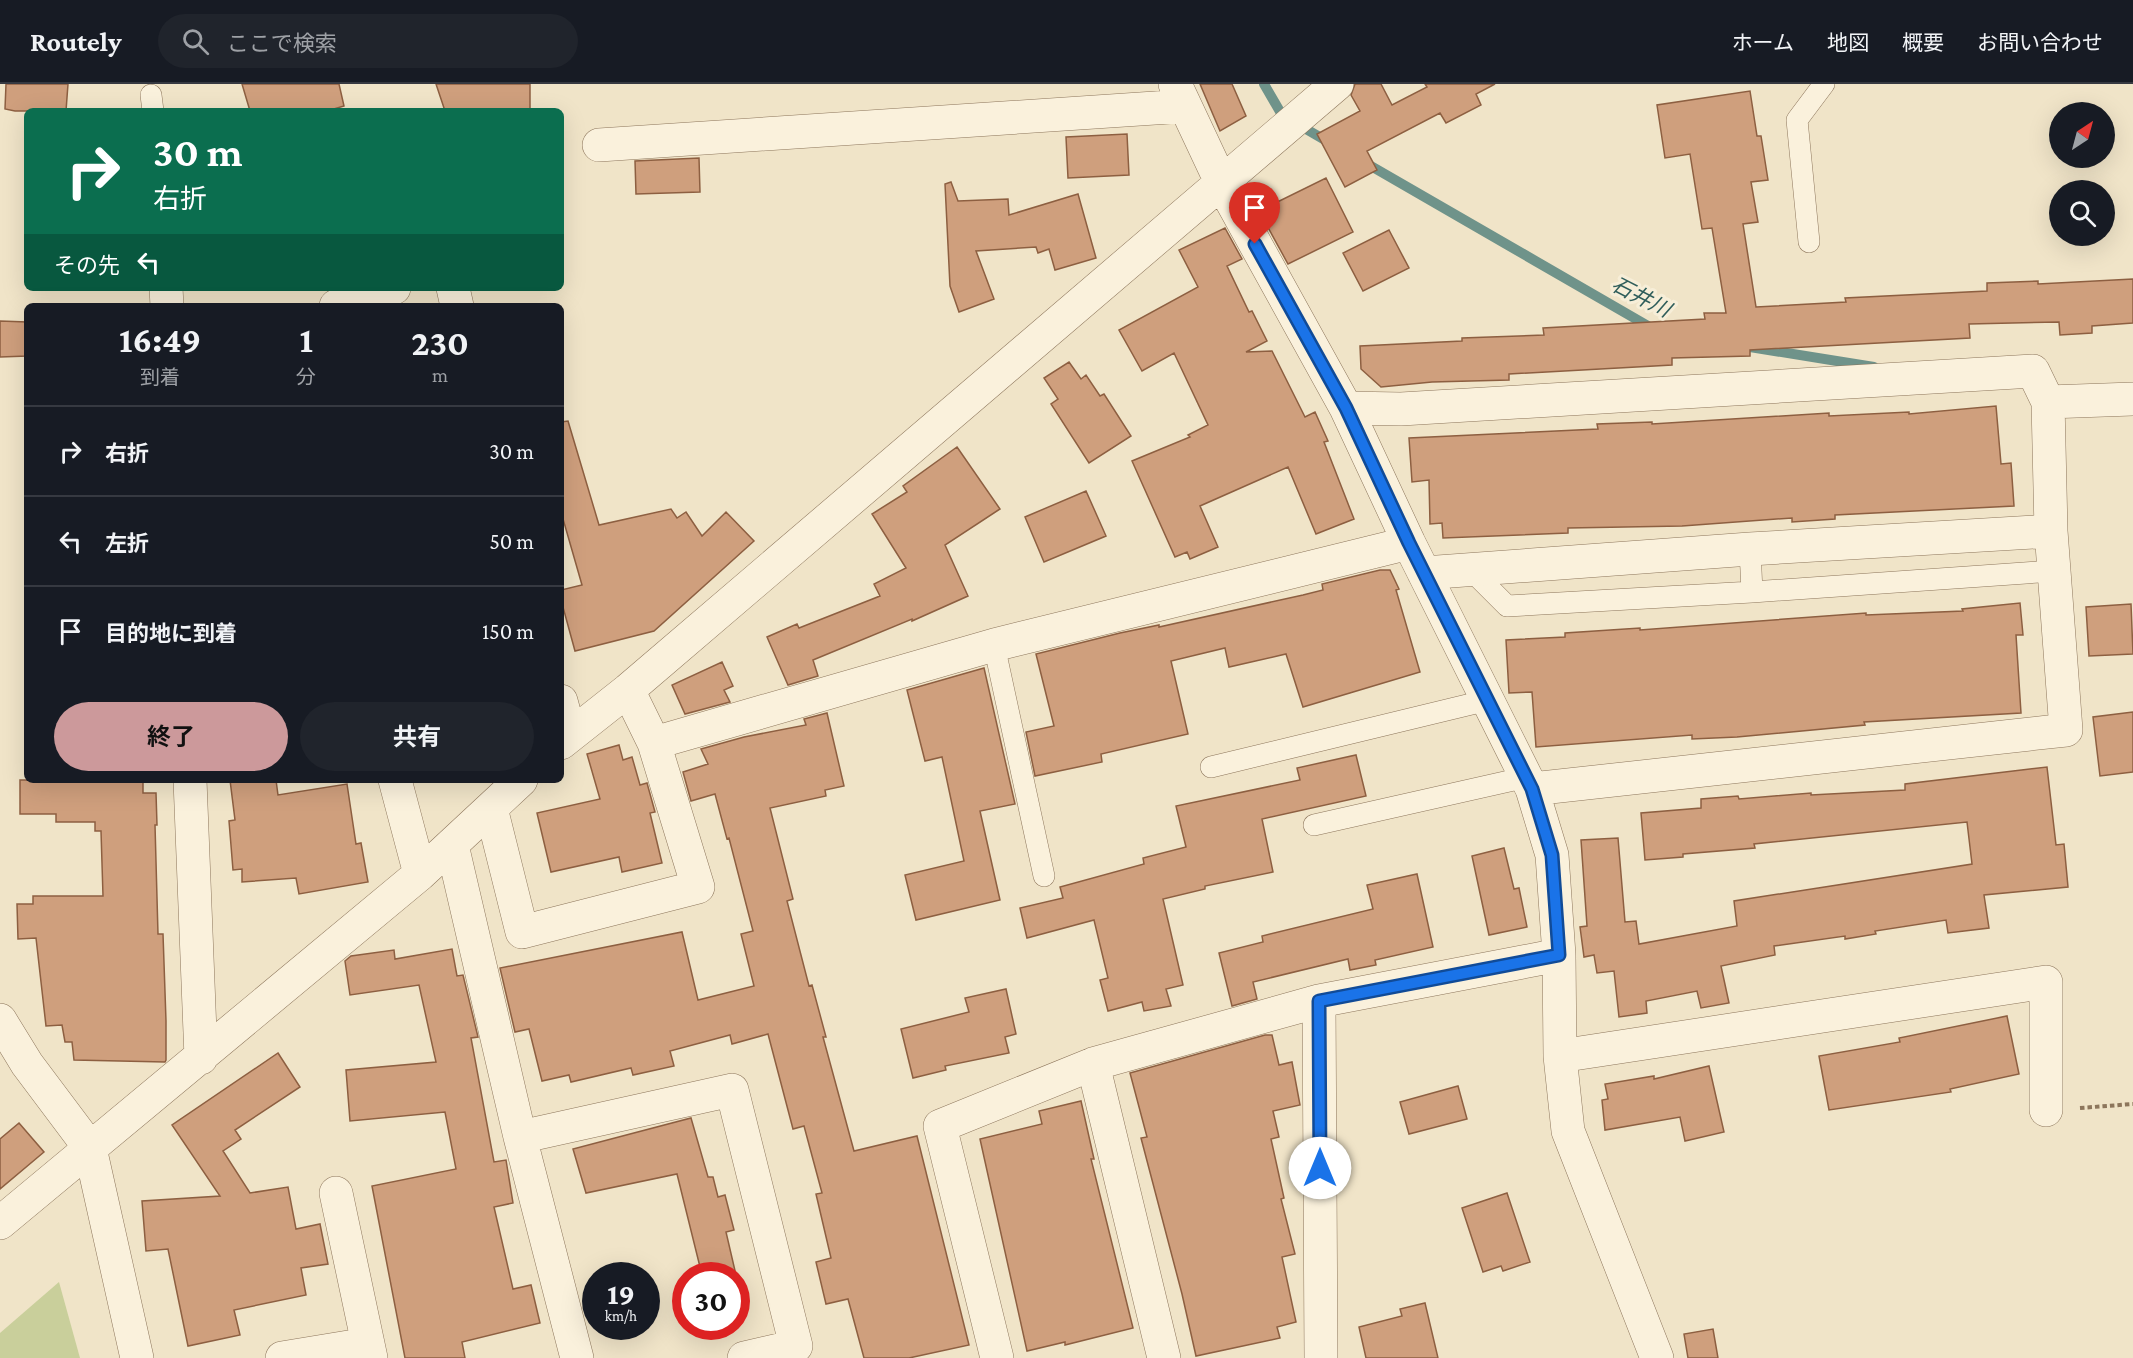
<!DOCTYPE html>
<html lang="ja">
<meta charset="utf-8">
<style>
:root{--surface:#171b24;--page:#20242c;--text:#f1f3f6;--muted:#9ea1a6;--line:#363941;--accent:#cc999b}
body{margin:0;font-family:"Crimson Pro","Noto Sans JP",serif;background:var(--page);color:var(--text);height:100vh;display:flex;flex-direction:column;font-size:22px;white-space:nowrap}
*{box-sizing:border-box;margin:0}
p{font-size:20px;color:var(--muted)}
.icon{flex:none;width:33px;height:33px;fill:none;stroke:currentColor;stroke-width:2;stroke-linecap:round;stroke-linejoin:round}
.map{position:relative;flex:1;overflow:hidden}
.drawer{position:absolute;left:24px;top:219px;width:540px;height:480px;display:flex;flex-direction:column;background:var(--surface);border-radius:9px;box-shadow:0 6px 24px #0002}
.drawer>*{flex:none}
.hud{position:absolute;left:24px;top:24px;width:540px;height:183px;border-radius:9px;box-shadow:0 6px 24px #0002;background:#0b6e4f;color:#fff;overflow:hidden}
.needle{width:39px;rotate:36deg}
.buttons{position:absolute;left:2049px;top:18px;display:grid;gap:12px}
.buttons a{display:grid;place-items:center;width:66px;height:66px;border-radius:50%;background:var(--surface);box-shadow:0 6px 24px #0002;font-size:30px}
.speed{position:absolute;left:582px;top:1178px;display:flex;gap:12px;font-size:30px;font-weight:700;text-align:center}
.speed>*{display:grid;place-content:center;width:78px;height:78px;border-radius:50%;background:var(--surface);box-shadow:0 6px 24px #0002;line-height:1}
.speed small{font-size:15px;font-weight:400}
.speed .limit{border:9px solid #d22;background:#fff;color:#111}
.pin{position:absolute;display:grid;place-items:center;width:51px;height:51px;color:#fff;margin:-62px -26px;border-radius:50% 50% 50% 0;rotate:-45deg;box-shadow:0 0 6px #0007}
.pin .icon{rotate:45deg}
.me{position:absolute;width:66px;margin:-33px;rotate:0deg;stroke-linejoin:round;filter:drop-shadow(0 0 4px #0008)}
.turn{display:flex;align-items:center;gap:21px;height:126px;padding:0 30px;font-size:27px}
.turn .icon{width:78px;height:78px;stroke-width:2.5}
.turn b{display:block;font-size:42px;line-height:51px}
.then{display:flex;align-items:center;height:57px;padding:0 30px;background:#0003;gap:12px;font-size:22px}
.eta{display:flex;justify-content:space-evenly;align-items:center;height:102px;text-align:center}
.eta b{font-size:36px;font-weight:700;line-height:42px}
.action{display:flex;gap:12px;margin-top:auto;padding:12px 30px}
.action a{flex:1;height:69px;border-radius:36px;background:var(--accent);color:#111;font-size:24px;font-weight:700;line-height:69px;text-align:center}
.action a+a{background:var(--page);color:var(--text)}
ul{padding:0;list-style:none}
li{display:flex;align-items:center;gap:18px;height:90px;padding:0 30px;border-top:2px solid var(--line)}
li div{flex:1}
li b{display:block;font-size:22px}
li em{font-style:normal}
header{display:flex;align-items:center;gap:36px;box-sizing:border-box;height:84px;padding:0 30px;background:var(--surface);border-bottom:2px solid var(--line)}
header strong{font-size:28px}
nav{display:flex;gap:33px;margin-inline-start:auto;font-size:21px}
.search{width:420px;height:54px;background:var(--page);display:flex;align-items:center;gap:15px;box-sizing:border-box;padding:0 21px;border-radius:33px;color:var(--muted);font-size:22px}
.map>svg:first-child{display:block}
.green{fill:#c9cf9b}
.lines{fill:none;stroke-linecap:round;stroke-linejoin:round}
.stream{stroke:#6f938a;stroke-width:10}
.building{fill:#cf9f7d;stroke:#8d5f41;stroke-width:1.5}
.lane-casing{stroke:#8d765c;stroke-width:22}
.street-casing{stroke:#8d765c;stroke-width:34}
.path{stroke:#8d765c;stroke-width:4;stroke-dasharray:4.5 3;stroke-linecap:butt}
.lane{stroke:#faf1dc;stroke-width:21}
.street{stroke:#faf1dc;stroke-width:33}
.route-casing{stroke:#114b97;stroke-width:15}
.route{stroke:#1a73e8;stroke-width:10}
.labels{text-anchor:middle;stroke-width:6;stroke-linejoin:round;paint-order:stroke}
.water-label{font-size:21px;font-style:italic;fill:#2f5d5a;stroke:#f7eed8}
</style>
<header>
<strong>Routely</strong>
<div class="search"><svg class="icon" aria-label="search" viewBox="0 0 24 24"><circle cx="10" cy="10" r="6"/><path d="M15 15l6 6"/></svg>ここで検索</div>
<nav><a>ホーム</a><a>地図</a><a>概要</a><a>お問い合わせ</a></nav>
</header>
<div class="map">
<svg width="2133" height="1274" viewBox="0 0 2133 1274">
<rect width="100%" height="100%" fill="#f0e4c8"/>
<!-- green -->
<path class="green" d="M59 1198 80 1274H0V1249Z"/>
<g class="lines">
<!-- stream -->
<path class="stream" d="M1264 0 1282 31 1330 59
M1364 78 1655 246
M1750 263 1874 283"/>
</g>
<!-- building -->
<path class="building" d="M6 0H68L66 27H15L5 25Z
M242 0H339L344 22 327 27H250Z
M436 0H530V27H445Z
M1200 0H1232L1246 32 1220 47Z
M1355 0H1381L1392 21 1427 3 1425 0H1495L1476 10 1481 21 1446 39 1440 29 1367 67 1377 86 1345 103 1317 50 1360 27 1351 11Z
M1750 7 1757 52H1761L1768 96 1751 98 1758 138 1743 140 1756 223 1846 218 1845 214 1987 207V199L2038 197V200L2133 195V239L2092 242V249L2060 251 2059 238 1969 240 1970 254 1750 266V272L1672 274V281L1509 290V296L1432 298 1381 303 1361 285 1360 262 1462 257V254L1544 251 1543 244 1705 235 1704 229H1726L1712 144 1702 145 1690 70 1665 74 1657 21Z
M1127 50 1129 91 1068 94 1066 53Z
M699 74 700 108 636 110 635 77Z
M1326 94 1353 148 1288 180 1259 127Z
M951 98 958 117 1008 115 1009 131 1078 110 1096 174 1055 186 1049 165 1038 169 1036 163 976 167 994 215 959 228 950 202 945 100Z
M1225 144 1242 175 1227 182 1249 228 1252 227 1267 257 1246 268 1272 267 1305 333 1315 328 1328 357 1324 358 1354 435 1316 450 1288 383 1200 422 1218 463 1190 475 1187 468 1175 473 1132 377 1190 353 1188 351 1208 341 1174 269 1142 287 1119 246 1198 203 1179 166Z
M1389 146 1409 184 1363 207 1343 169Z
M0 237 27 238V272L0 273Z
M1069 278 1081 295 1086 291 1100 312 1104 310 1131 352 1089 379 1051 320 1058 315 1044 294Z
M1996 322 2001 380 2011 379 2014 422 1835 431V435L1792 438V434L1682 442 1568 444V449L1443 454 1442 439 1430 440 1429 396 1412 398 1409 354 1598 345 1597 340 1652 338V340L1829 329V332L1909 328V330Z
M568 337 599 441 671 425 677 434 686 428 702 452 726 428 754 457 654 547 575 567 561 516V506L582 501 561 428V338Z
M957 363 1000 425 945 461 968 512 912 537V535L813 576 818 592 788 601 767 553 797 540 799 544 880 512 874 500 906 484 872 430 907 408 903 402Z
M1086 407 1106 452 1044 478 1025 433Z
M1380 486H1390L1399 505 1396 506 1420 588 1303 623 1286 570 1229 583 1225 564 1171 577 1188 650 1101 670 1102 678 1035 692 1026 648 1054 642 1036 570 1120 549 1159 541V543L1303 511 1323 506 1322 500Z
M2020 519 2023 551H2016L2021 629 1864 638 1865 641 1737 653 1692 655V651L1536 663 1532 608 1509 609 1506 556 1565 553V549L1640 544V546L1866 529V531L1963 527 1962 525Z
M2131 520 2133 570 2089 572 2086 523Z
M722 578 733 602 724 606 730 618 685 630 672 601Z
M984 584 1015 720 980 727 1000 816 916 836 905 791 964 777 942 673 925 677 907 606Z
M2133 628V688L2100 692 2093 633Z
M827 629 844 702 825 706 826 712 770 724 793 815 787 817 809 902 812 901 826 953H823L854 1067 917 1052 969 1261 909 1274H864L848 1215 826 1220 816 1178 831 1174 816 1110 822 1109 804 1042 793 1045 768 950 732 960 730 951 670 967 674 982 633 991 631 984 571 998 569 991 542 997 529 945 515 948 500 884 682 848 698 916 754 902 741 850 753 847 729 754 727 755 715 710 691 717 683 688 708 680 701 665 744 653 806 641 804 635Z
M619 661 623 676 632 673 640 701 647 699 655 728 650 729 662 779 622 788 619 773 551 788 537 729 600 715 587 670Z
M1356 671 1366 712 1262 735 1273 788 1205 802V805L1163 815 1183 901 1166 905 1171 922 1144 927 1142 918 1108 927 1100 896 1108 894 1094 836 1027 854 1020 824 1063 814 1060 803 1144 780 1143 774 1186 763 1176 722 1300 696 1297 684Z
M2047 683 2056 761 2064 760 2068 803 1984 811 1989 844 1948 849 1946 836 1875 847 1876 850 1845 855V852L1774 862 1775 871 1721 882 1729 919 1701 924 1697 907 1646 917 1647 929 1619 933 1614 887 1597 889 1594 871 1584 873 1580 843 1587 842 1581 756 1618 754 1625 838 1636 837 1639 860 1737 842 1734 817 1972 780 1967 738 1754 760 1755 764 1683 770V773L1645 776 1641 729 1701 724V715L1738 712 1739 715 1811 709V711L1905 706V700Z
M20 696H143V709H156L157 741H155L158 850H163L166 937V976L165 978 74 976 72 958H65L62 941 46 942 36 854 18 855 17 820H33V812H103L101 747H95V738H56V730H20Z
M230 696H276L278 711 347 700 356 760 361 759 368 798 299 810 296 794 242 798V785L233 786 229 737 235 736Z
M1504 764 1514 805 1519 804 1527 843 1489 851 1472 772Z
M1417 790 1433 863 1375 876 1376 881 1350 886 1348 875 1253 898 1257 915 1232 922 1219 869 1263 858 1262 852 1373 825 1367 801Z
M452 865 457 892 463 891 478 953 471 954 494 1078 506 1076 513 1119 494 1123 513 1205 531 1201 540 1239 462 1258 465 1274H405L372 1102 456 1085 445 1028 350 1037 346 986 436 978 419 901 350 911 345 877 351 872 394 866 395 875Z
M1006 905 1016 950 1005 953 1009 969 945 982 946 986 913 994 901 945 969 928 965 914Z
M2007 932 2019 990 1950 1005 1951 1008 1829 1026 1819 972 1900 958 1899 954Z
M1265 951H1272L1279 981 1292 978 1300 1021 1273 1027 1279 1053 1271 1055 1284 1114 1281 1115 1295 1170 1282 1173 1296 1238 1277 1243 1280 1254 1196 1272 1182 1210 1141 1054 1147 1053 1130 989Z
M278 969 300 1003 235 1046 241 1055 223 1067 250 1109 288 1103 296 1145 320 1140 328 1180 301 1184 306 1211 234 1226 240 1251 188 1262 168 1165 146 1167 142 1117 220 1112 172 1041Z
M1709 982 1724 1048 1685 1057 1680 1033 1605 1046 1602 1016 1608 1015 1605 1000 1654 992V995Z
M1458 1002 1467 1035 1409 1050 1400 1018Z
M1081 1017 1094 1075H1091L1133 1244 1065 1261V1258L1027 1267 980 1055 1042 1040 1039 1027Z
M691 1034 708 1093H713L718 1113 725 1111 734 1146 726 1148 736 1191H702L677 1090 586 1109 573 1065Z
M19 1039 44 1068 0 1105V1055Z
M1507 1109 1530 1178 1503 1187 1501 1182 1483 1188 1462 1124Z
M1425 1219 1438 1274H1366L1359 1243 1402 1232 1400 1225Z
M1713 1245 1718 1274H1688L1684 1250Z"/>
<g class="lines">
<!-- lane casing -->
<g class="lane-casing">
<path id="lane" d="M151 11 153 27
M1809 158 1797 36 1824 0
M1750 465 1752 508
M1470 485 1507 522 1752 508 2054 487
M994 561 1044 792
M1211 683 1488 616
M1314 741 1527 693"/>
</g>
<!-- street casing -->
<g class="street-casing">
<path id="street" d="M1175 0 1221 98 1346 324 1409 459 1532 705 1552 771 1559 871 1560 972 1568 1047 1657 1274
M599 61 1185 22
M166 204 167 222
M453 204 457 222
M336 222 394 204
M1346 324 1401 325 2033 287 2048 318 2133 315
M1424 489 1750 465 2051 447
M561 617 570 650
M561 659 628 606 1337 0
M654 659 994 561 1409 459
M190 696 201 974
M395 696 420 790
M1532 705 2066 646 2051 447 2048 318
M491 724 522 848 698 803 654 659 628 606
M452 761 520 1053 577 1274
M1319 917 1321 1274
M0 936 27 980 90 1064 137 1274
M1560 972 2046 898V1026
M1093 980 1164 1274
M520 1053 732 1006 796 1262 744 1274
M336 1109 371 1274
M0 1139 420 790 521 696
M282 1274 367 1260
M997 1274 940 1042 1093 980 1319 917 1559 871"/>
</g>
<!-- path -->
<path class="path" d="M2080 1024 2133 1020"/>
<!-- lane -->
<use href="#lane" class="lane"/>
<!-- street -->
<use href="#street" class="street"/>
</g>
<g class="lines">
<!-- route casing -->
<g class="route-casing">
<path id="route" d="M1255 160 1346 324 1409 459 1532 705 1552 771 1559 871 1319 917 1320 1084"/>
</g>
<!-- route -->
<use href="#route" class="route"/>
</g>
<g class="labels">
<!-- water labels -->
<g class="water-label">
<text transform="translate(1641 213) rotate(27)" y="7">石井川</text>
</g>
</g>
</svg>
<div class="buttons">
<a><svg class="needle" viewBox="-14 -14 28 28"><path d="M0-13l5 13h-10z" fill="#e53935"/><path d="M0 13l5-13h-10z" fill="#9ea1a6"/></svg></a>
<a><svg class="icon" aria-label="search" viewBox="0 0 24 24"><circle cx="10" cy="10" r="6"/><path d="M15 15l6 6"/></svg></a>
</div>
<div class="speed"><div>19<small>km/h</small></div><div class="limit">30</div></div>
<div class="pin" style="left:1255px;top:160px;background:#d93025"><svg class="icon" aria-label="arrive" viewBox="0 0 24 24"><path d="M6 21V4h12l-3 4 3 4H6"/></svg></div>
<svg class="me" style="left:1320px;top:1084px" viewBox="-20 -20 40 40"><circle r="19" fill="#fff"/><path d="M0-13L10 11 0 6-10 11z" fill="#1a73e8"/></svg>
<div class="hud">
<div class="turn"><svg class="icon" aria-label="right" viewBox="0 0 24 24"><path d="M7 20v-9h11M14 6l5 5-5 5"/></svg><div><b>30 m</b>右折</div></div>
<div class="then">その先<svg class="icon" aria-label="left" viewBox="0 0 24 24"><path d="M17 20v-9H6M10 6l-5 5 5 5"/></svg></div>
</div>
<section class="drawer">
<div class="eta">
<div><b>16:49</b><p>到着</p></div>
<div><b>1</b><p>分</p></div>
<div><b>230</b><p>m</p></div>
</div>
<ul>
<li><svg class="icon" aria-label="right" viewBox="0 0 24 24"><path d="M7 20v-9h11M14 6l5 5-5 5"/></svg><div><b>右折</b></div><em>30 m</em></li>
<li><svg class="icon" aria-label="left" viewBox="0 0 24 24"><path d="M17 20v-9H6M10 6l-5 5 5 5"/></svg><div><b>左折</b></div><em>50 m</em></li>
<li><svg class="icon" aria-label="arrive" viewBox="0 0 24 24"><path d="M6 21V4h12l-3 4 3 4H6"/></svg><div><b>目的地に到着</b></div><em>150 m</em></li>
</ul>
<div class="action"><a>終了</a><a>共有</a></div>
</section>
</div>
